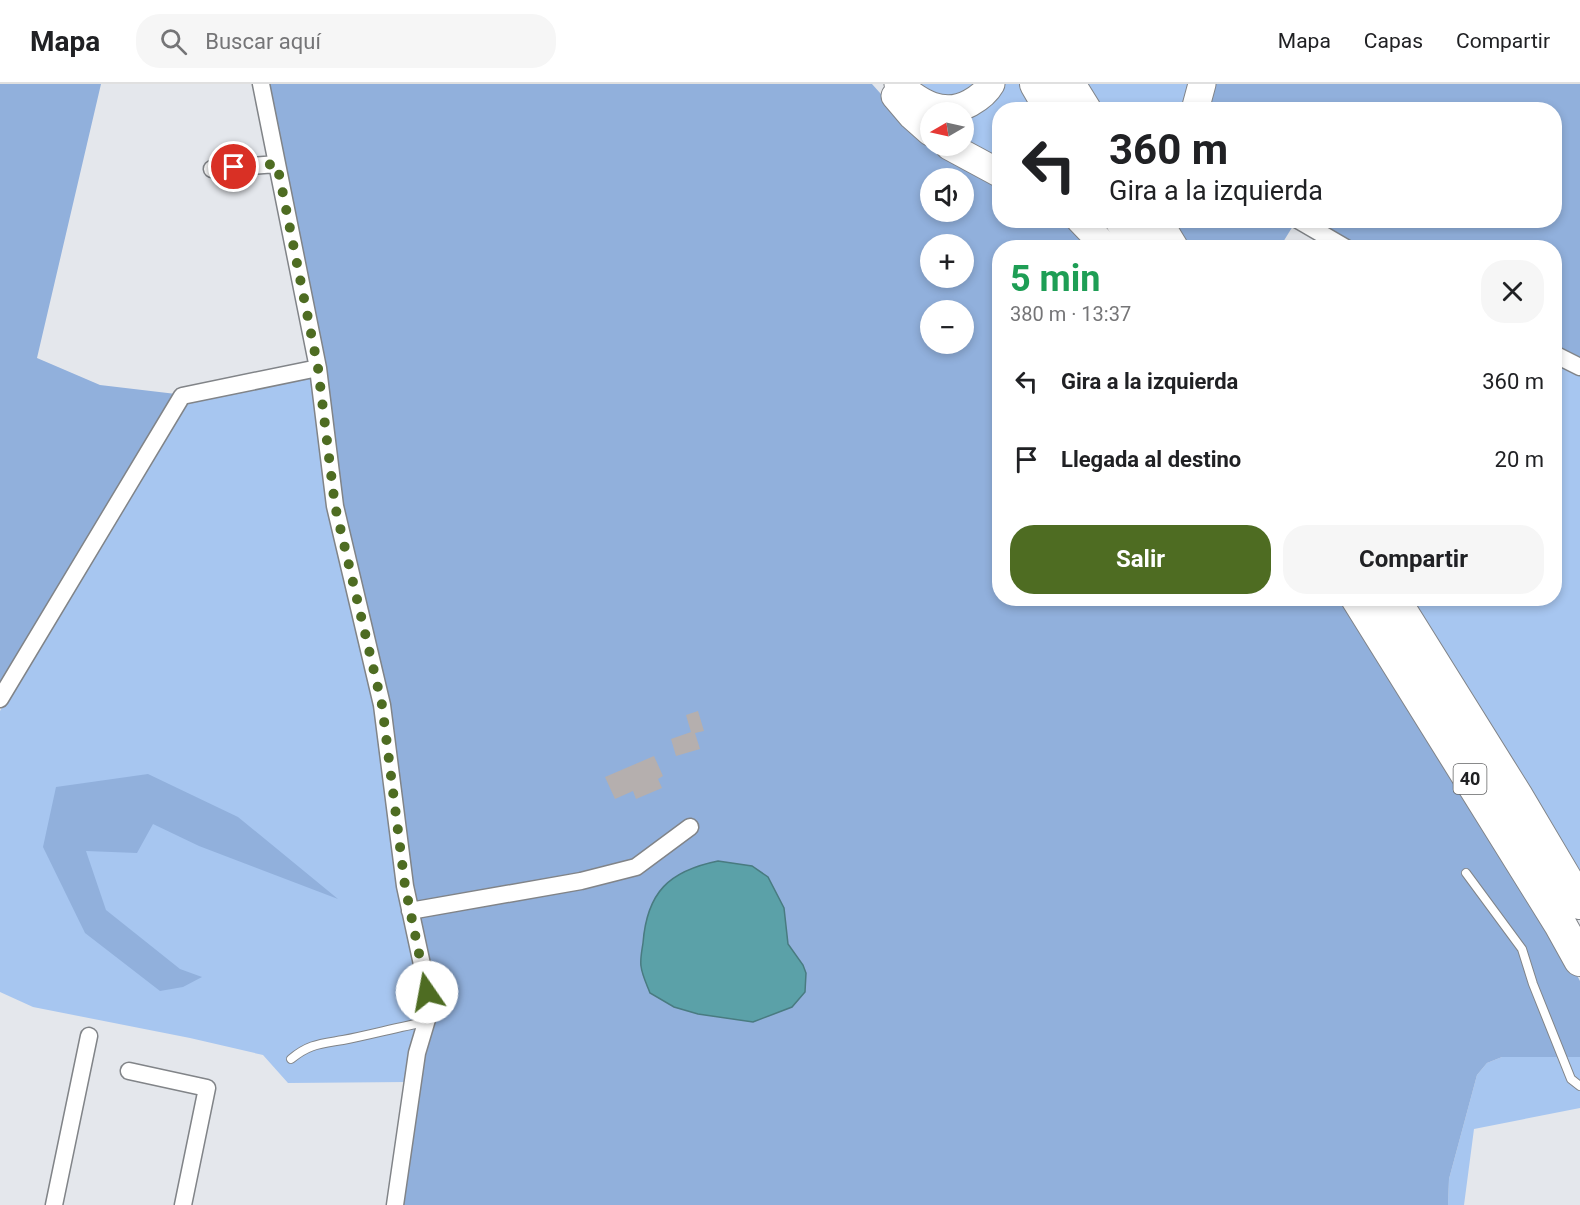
<!DOCTYPE html>
<html lang="es">
<meta charset="utf-8">
<style>
:root{--surface:#fff;--page:#f6f6f6;--text:#202124;--muted:#757577;--line:#e0e0e0;--accent:#4e6c22}
body{margin:0;font-family:Roboto,sans-serif;background:var(--page);color:var(--text);height:100vh;display:flex;flex-direction:column;font-size:22px;white-space:nowrap}
*{box-sizing:border-box;margin:0}
p{font-size:20px;color:var(--muted)}
.icon{flex:none;width:33px;height:33px;fill:none;stroke:currentColor;stroke-width:2;stroke-linecap:round;stroke-linejoin:round}
.map{position:relative;flex:1;overflow:hidden}
.panel{position:absolute;left:992px;top:156px;width:570px;height:366px;display:flex;flex-direction:column;background:var(--surface);border-radius:24px;box-shadow:0 3px 9px #0003}
.panel>*{flex:none}
.hud{position:absolute;left:992px;top:18px;width:570px;height:126px;border-radius:24px;box-shadow:0 3px 9px #0003;background:#fff;color:var(--text);overflow:hidden}
.needle{width:39px;rotate:261deg}
.buttons{position:absolute;left:920px;top:18px;display:grid;gap:12px}
.buttons a{display:grid;place-items:center;width:54px;height:54px;border-radius:50%;background:var(--surface);box-shadow:0 3px 9px #0003;font-size:30px}
.pin{position:absolute;display:grid;place-items:center;width:51px;height:51px;color:#fff;margin:-26px;border:3px solid #fff;border-radius:50%;box-shadow:0 2px 6px #0007}
.me{position:absolute;width:66px;margin:-33px;rotate:348deg;stroke-linejoin:round;filter:drop-shadow(0 0 4px #0008)}
.turn{display:flex;align-items:center;gap:21px;height:126px;padding:0 18px;font-size:27px}
.turn .icon{width:78px;height:78px;stroke-width:2.5}
.turn b{display:block;font-size:42px;line-height:51px}
.round{display:grid;place-items:center;flex:none;width:63px;height:63px;border-radius:24px;background:var(--page)}
.overview{display:flex;align-items:center;justify-content:space-between;height:102px;padding:0 18px}
h1{font-size:36px;font-weight:700;line-height:45px;color:#1e9e55}
.action{display:flex;gap:12px;margin-top:auto;padding:12px 18px}
.action a{flex:1;height:69px;border-radius:24px;background:var(--accent);color:#fff;font-size:24px;font-weight:700;line-height:69px;text-align:center}
.action a+a{background:var(--page);color:var(--text)}
ul{padding:0;list-style:none}
li{display:flex;align-items:center;gap:18px;height:78px;padding:0 18px}
li div{flex:1}
li b{display:block;font-size:22px}
li em{font-style:normal}
header{display:flex;align-items:center;gap:36px;box-sizing:border-box;height:84px;padding:0 30px;background:var(--surface);border-bottom:2px solid var(--line)}
header strong{font-size:28px}
nav{display:flex;gap:33px;margin-inline-start:auto;font-size:21px}
.search{width:420px;height:54px;background:var(--page);display:flex;align-items:center;gap:15px;box-sizing:border-box;padding:0 21px;border-radius:24px;color:var(--muted);font-size:22px}
.map>svg:first-child{display:block}
.green{fill:#a7c6f0}
.forest{fill:#91b0dc;fill-rule:evenodd}
.water{fill:#5ba1a8;stroke:#497b80;stroke-width:1.5}
.building{fill:#b5afae}
.lines{fill:none;stroke-linecap:round;stroke-linejoin:round}
.lane-casing{stroke:#818488;stroke-width:10}
.street-casing{stroke:#818488;stroke-width:19}
.primary-casing{stroke:#818488;stroke-width:29}
.highway-casing{stroke:#818488;stroke-width:34}
.lane{stroke:#fff;stroke-width:8}
.street{stroke:#fff;stroke-width:16}
.primary{stroke:#fff;stroke-width:27}
.highway{stroke:#fff;stroke-width:32}
.route{stroke:#4e6c22;stroke-width:10;stroke-dasharray:0 18}
.labels{text-anchor:middle;stroke-width:5;stroke-linejoin:round;paint-order:stroke}
.shield{fill:#fff;stroke:#636465;stroke-width:1.5}
.shield-label{font-size:18px;font-weight:bold;fill:#202123}
</style>
<header>
<strong>Mapa</strong>
<div class="search"><svg class="icon" aria-label="search" viewBox="0 0 24 24"><circle cx="10" cy="10" r="6"/><path d="M15 15l6 6"/></svg>Buscar aquí</div>
<nav><a>Mapa</a><a>Capas</a><a>Compartir</a></nav>
</header>
<div class="map">
<svg width="1580" height="1121" viewBox="0 0 1580 1121">
<rect width="100%" height="100%" fill="#e4e7ec"/>
<!-- green -->
<path class="green" d="M912 0H981L950 16Z
M1001 0H1026L1042 25 999 26V79L963 59V32Z
M1080 0H1192L1185 26 1096 25Z
M1554 276 1580 290V802L1404 515 1554 514Z
M313 291 376 621 425 921 407 998 288 999 263 971 190 954 33 923 0 908V627L186 317Z
M1502 973H1580V1024L1474 1045 1464 1121H1448L1449 1095 1477 991 1487 979Z"/>
<!-- forest -->
<path class="forest" d="M0 0H101L37 274 100 301 176 310 0 605Z
M267 0H872L905 37 930 62 999 99V136L1066 137 1095 163 999 164V514L1346 515 1552 844 1580 897V973H1502L1487 979 1477 991 1449 1095 1448 1121H402L423 970 436 923 411 801ZM930 94H963V128H930ZM930 160H963V194H930ZM930 226H963V260H930Z
M1212 0H1580V276L1554 263V164L1361 163 1309 137 1554 136V26H1205Z
M1180 137H1296L1280 163 1183 164 1180 160Z
M148 690 238 733 338 815 199 762 153 740 137 769 86 767 106 826 180 885 202 893 183 903 160 907 85 849 43 763 56 703Z"/>
<!-- water -->
<path class="water" d="M718 777 752 782 768 793 784 824 788 860 803 881 806 889 805 908 792 923 753 938 698 930 674 923 650 909C647 901 642 891 641 882 640 875 642 866 643 859 647 808 669 787 718 777Z"/>
<!-- building -->
<path class="building" d="M698 627 704 647 695 649 700 665 676 672 671 655 691 648 686 631Z
M654 672 663 692 658 695 662 704 636 715 633 707 615 715 605 693Z"/>
<g class="lines">
<!-- lane casing -->
<g class="lane-casing">
<path id="lane" d="M1466 789 1522 865 1533 900 1571 995 1580 1002
M291 975C309 960 320 960 343 956 370 951 398 943 426 938"/>
</g>
<!-- street casing -->
<g class="street-casing">
<path id="street" d="M261 0 318 284 335 422 382 621 405 802 431 922 417 969 395 1121
M212 85 277 80
M1298 136 1346 164
M1554 270 1580 283
M0 615 182 312 318 284
M410 827 581 797 636 783 690 743
M129 987 207 1004 183 1121
M54 1121 89 952"/>
</g>
<!-- primary casing -->
<g class="primary-casing">
<path id="primary" d="M898 0C919 18 943 34 970 19 979 14 986 9 991 0
M895 12 912 32 930 48
M1195 26 1202 0
M949 62 999 89
M1080 136 1107 164"/>
</g>
<!-- highway casing -->
<g class="highway-casing">
<path id="highway" d="M1036 0 1051 26
M1069 0 1085 26
M1121 136 1138 164
M1155 136 1172 164
M1357 514 1560 840 1580 876
M1393 514 1516 711 1580 819"/>
</g>
<!-- lane -->
<use href="#lane" class="lane"/>
<!-- street -->
<use href="#street" class="street"/>
<!-- primary -->
<use href="#primary" class="primary"/>
<!-- highway -->
<use href="#highway" class="highway"/>
</g>
<g class="lines">
<!-- route -->
<path class="route" d="M234 83 277 80 318 284 335 422 382 621 405 802 427 908"/>
</g>
<g class="labels">
<!-- shield labels -->
<rect class="shield" x="1453.5" y="680" width="33" height="30" rx="4.5"/>
<g class="shield-label">
<text x="1470" y="701">40</text>
</g>
</g>
</svg>
<div class="buttons">
<a><svg class="needle" viewBox="-14 -14 28 28"><path d="M0-13l5 13h-10z" fill="#e53935"/><path d="M0 13l5-13h-10z" fill="#757577"/></svg></a>
<a><svg class="icon" aria-label="sound" viewBox="0 0 24 24"><path d="M4 9h4l5-4v14l-5-4H4zM17 9q2 3 0 6"/></svg></a>
<a>+</a>
<a>−</a>
</div>
<div class="pin" style="left:234px;top:83px;background:#d93025"><svg class="icon" aria-label="arrive" viewBox="0 0 24 24"><path d="M6 21V4h12l-3 4 3 4H6"/></svg></div>
<svg class="me" style="left:427px;top:908px" viewBox="-20 -20 40 40"><circle r="19" fill="#fff"/><path d="M0-13L10 11 0 6-10 11z" fill="#4e6c22"/></svg>
<div class="hud">
<div class="turn"><svg class="icon" aria-label="left" viewBox="0 0 24 24"><path d="M17 20v-9H6M10 6l-5 5 5 5"/></svg><div><b>360 m</b>Gira a la izquierda</div></div>
</div>
<section class="panel">
<div class="overview"><div><h1>5 min</h1><p>380 m · 13:37</p></div><a class="round"><svg class="icon" aria-label="close" viewBox="0 0 24 24"><path d="M6 6l12 12M18 6L6 18"/></svg></a></div>
<ul>
<li><svg class="icon" aria-label="left" viewBox="0 0 24 24"><path d="M17 20v-9H6M10 6l-5 5 5 5"/></svg><div><b>Gira a la izquierda</b></div><em>360 m</em></li>
<li><svg class="icon" aria-label="arrive" viewBox="0 0 24 24"><path d="M6 21V4h12l-3 4 3 4H6"/></svg><div><b>Llegada al destino</b></div><em>20 m</em></li>
</ul>
<div class="action"><a>Salir</a><a>Compartir</a></div>
</section>
</div>
